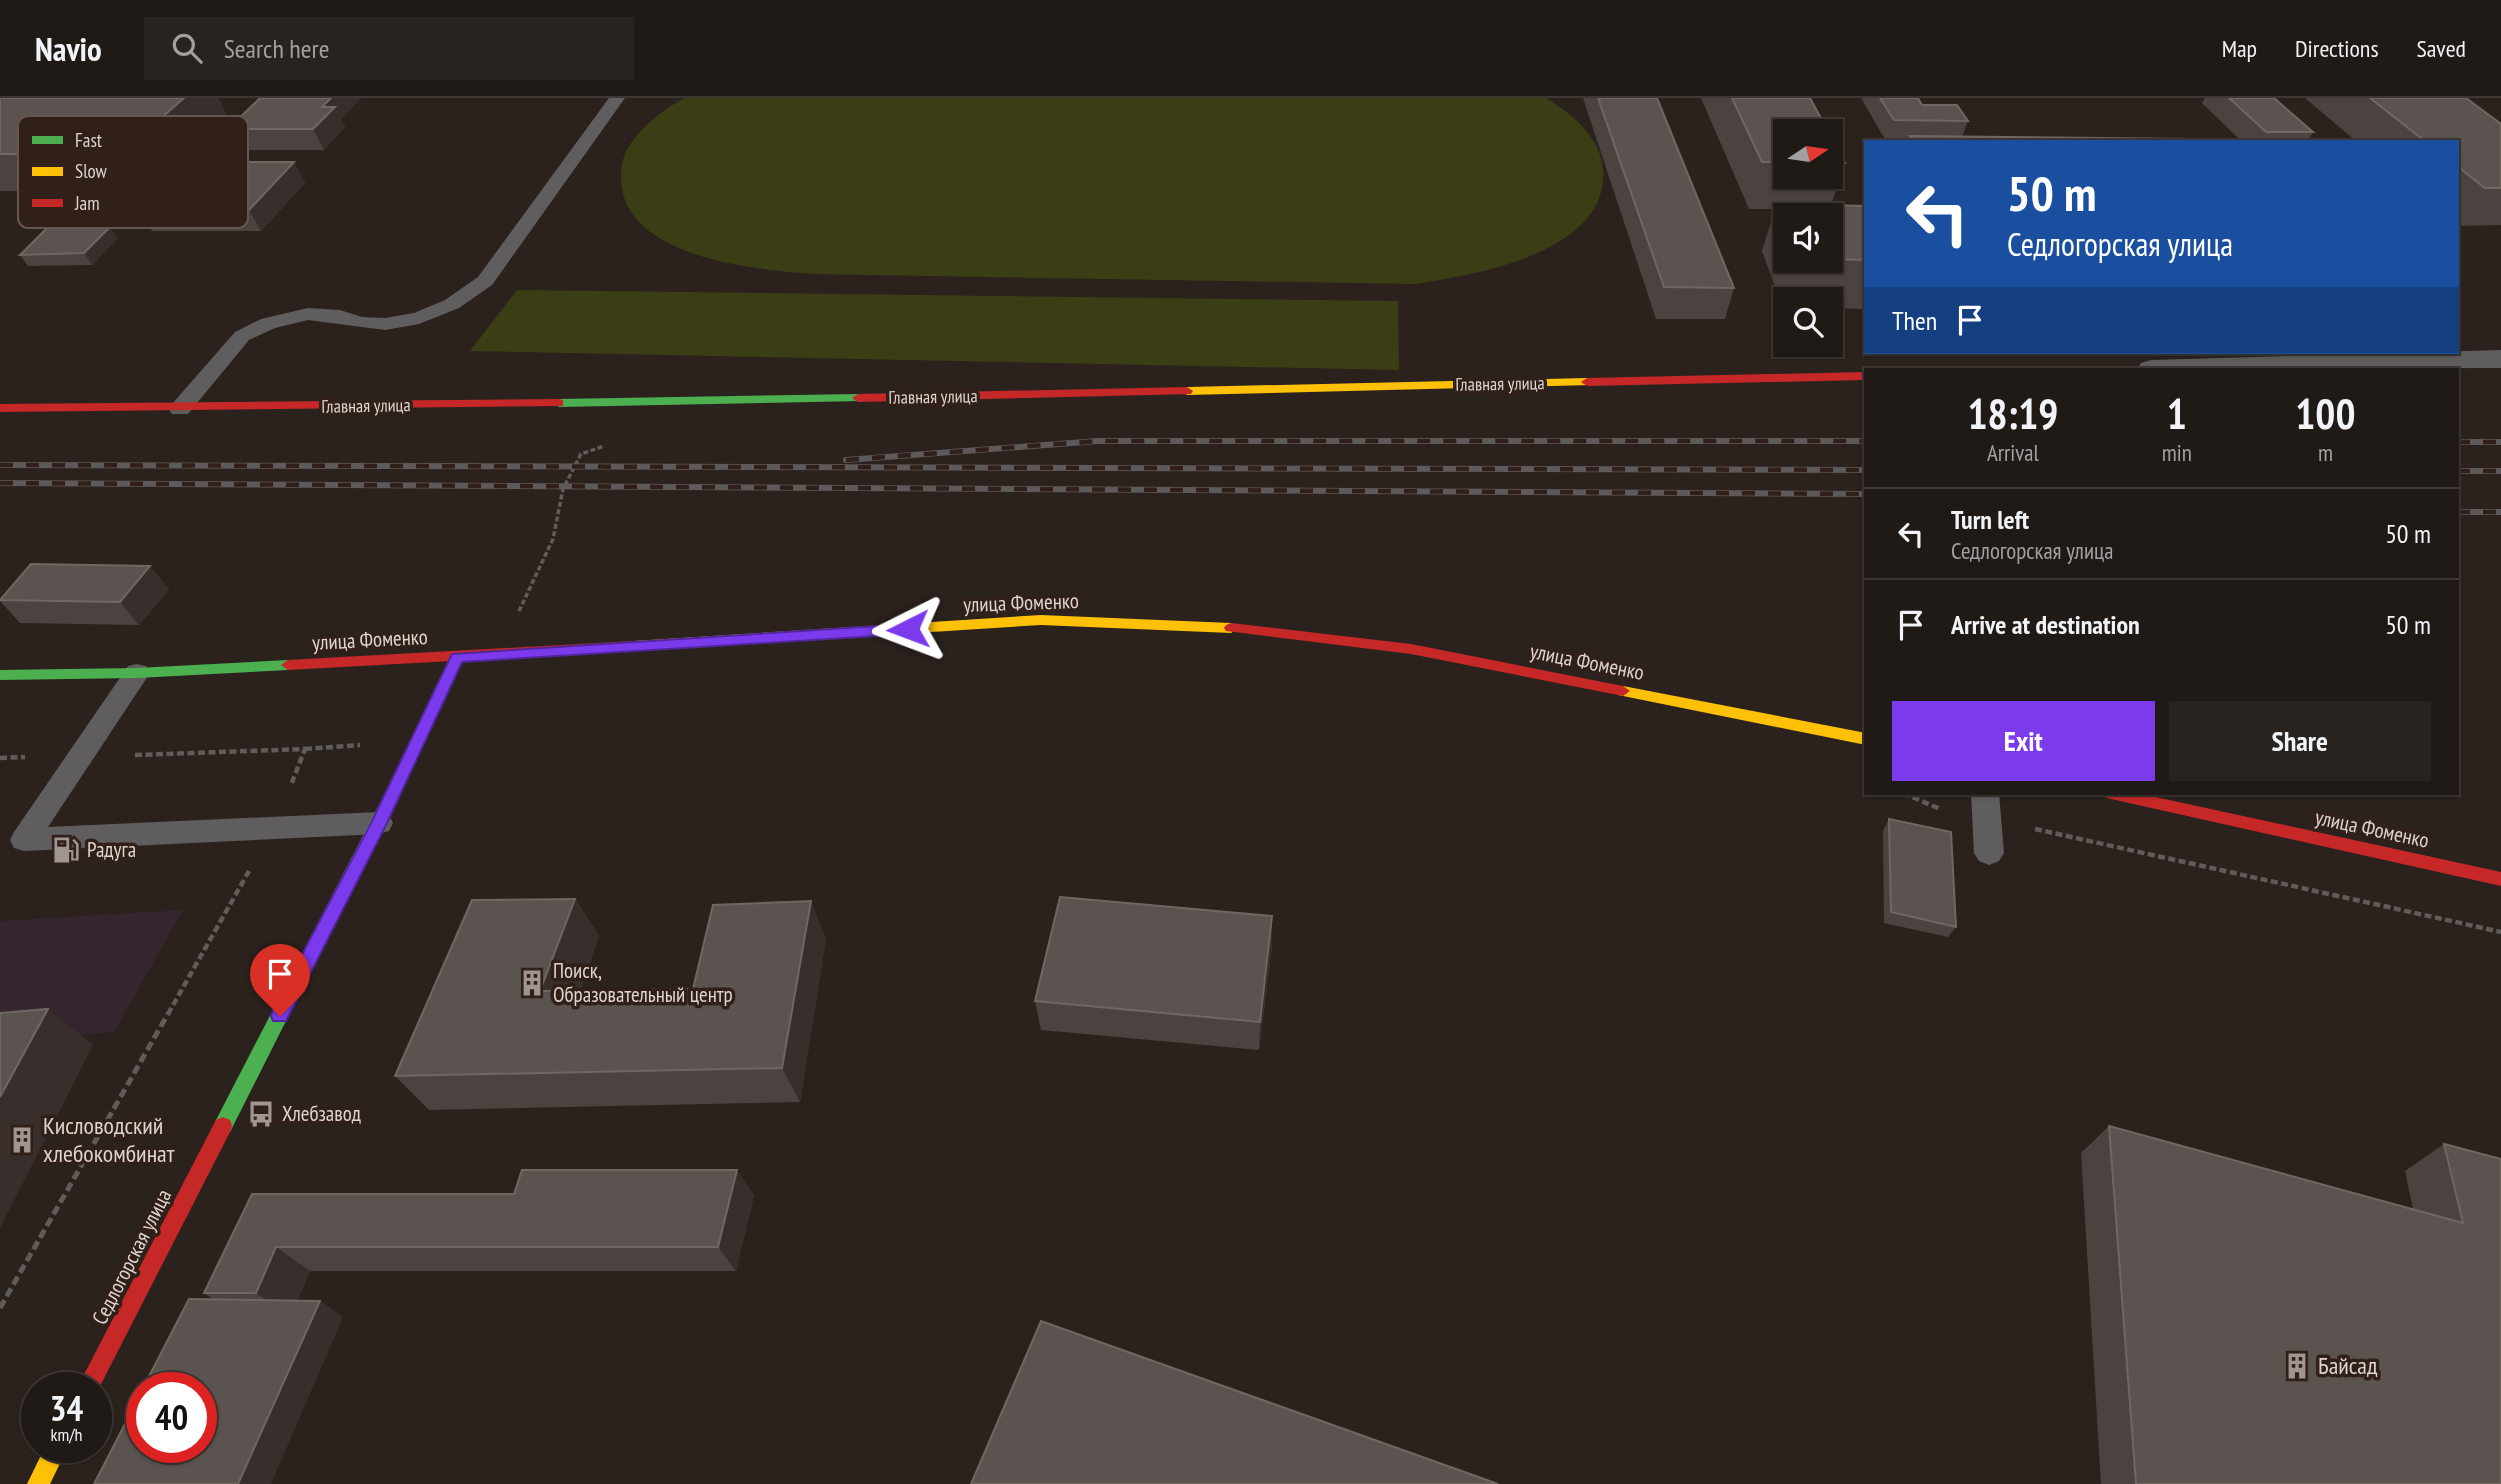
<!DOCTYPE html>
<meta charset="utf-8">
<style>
:root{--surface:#201a16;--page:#28231f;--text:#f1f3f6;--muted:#a2a1a1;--line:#3d3835;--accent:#7c3aed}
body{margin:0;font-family:"PT Sans Narrow",sans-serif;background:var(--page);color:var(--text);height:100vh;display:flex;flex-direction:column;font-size:26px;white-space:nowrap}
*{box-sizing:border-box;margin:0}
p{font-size:23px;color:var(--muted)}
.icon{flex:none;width:38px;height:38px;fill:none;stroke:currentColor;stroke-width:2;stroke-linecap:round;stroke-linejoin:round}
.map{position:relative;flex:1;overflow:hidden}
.details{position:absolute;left:1864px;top:270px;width:595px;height:427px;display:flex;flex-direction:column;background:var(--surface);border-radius:0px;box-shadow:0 2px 5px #0004,0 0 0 2px var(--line)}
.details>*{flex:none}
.guide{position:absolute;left:1864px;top:42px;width:595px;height:214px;border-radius:0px;box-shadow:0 2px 5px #0004,0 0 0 2px var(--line);background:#1a4fa0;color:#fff;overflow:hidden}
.needle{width:46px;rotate:77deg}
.buttons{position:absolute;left:1773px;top:21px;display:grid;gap:14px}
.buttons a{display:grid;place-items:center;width:70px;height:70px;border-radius:0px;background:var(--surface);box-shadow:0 2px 5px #0004,0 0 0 2px var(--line);font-size:35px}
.speed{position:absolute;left:21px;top:1274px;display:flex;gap:14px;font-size:35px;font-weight:700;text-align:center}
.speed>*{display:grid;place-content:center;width:91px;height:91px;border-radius:50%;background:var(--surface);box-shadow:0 2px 5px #0004,0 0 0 2px var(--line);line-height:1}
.speed small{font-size:18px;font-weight:400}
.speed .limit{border:10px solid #d22;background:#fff;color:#111}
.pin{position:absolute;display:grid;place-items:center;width:60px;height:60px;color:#fff;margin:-72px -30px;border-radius:50% 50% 50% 0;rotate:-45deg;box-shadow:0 0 7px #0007}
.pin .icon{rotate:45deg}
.me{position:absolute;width:77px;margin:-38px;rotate:267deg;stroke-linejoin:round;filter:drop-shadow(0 0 5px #0008)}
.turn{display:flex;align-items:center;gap:24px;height:147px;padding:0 28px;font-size:32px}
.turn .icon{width:91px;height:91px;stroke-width:2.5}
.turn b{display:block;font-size:49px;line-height:60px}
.then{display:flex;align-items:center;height:66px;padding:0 28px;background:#0003;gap:14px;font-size:26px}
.eta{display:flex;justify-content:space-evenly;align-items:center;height:119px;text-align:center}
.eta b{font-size:42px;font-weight:800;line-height:49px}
.primary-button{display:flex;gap:14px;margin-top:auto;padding:14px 28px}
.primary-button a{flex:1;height:80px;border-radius:0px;background:var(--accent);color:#fff;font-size:28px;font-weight:800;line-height:80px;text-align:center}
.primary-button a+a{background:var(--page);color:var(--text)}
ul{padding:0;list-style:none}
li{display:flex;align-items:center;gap:21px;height:91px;padding:0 28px;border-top:2px solid var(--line)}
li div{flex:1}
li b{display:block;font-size:26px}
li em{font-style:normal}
header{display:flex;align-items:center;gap:42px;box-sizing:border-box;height:98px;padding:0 35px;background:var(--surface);border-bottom:2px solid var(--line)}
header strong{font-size:33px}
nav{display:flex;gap:38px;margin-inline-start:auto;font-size:24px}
.search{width:490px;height:63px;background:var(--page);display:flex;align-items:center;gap:18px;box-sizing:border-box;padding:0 24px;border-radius:0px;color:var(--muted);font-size:26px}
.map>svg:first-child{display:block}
.industrial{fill:#35252e}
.green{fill:#3b3e14}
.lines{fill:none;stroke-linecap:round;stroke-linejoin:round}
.path-far2{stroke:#605c5a;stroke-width:3.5;stroke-dasharray:5 2.5;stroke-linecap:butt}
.path-far1{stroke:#605c5a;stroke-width:4.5;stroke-dasharray:7 3.5;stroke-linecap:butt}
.path{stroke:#605c5a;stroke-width:5;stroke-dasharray:9 4.5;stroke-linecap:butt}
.lane{fill:#605d5f;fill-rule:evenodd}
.street{fill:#605d5f;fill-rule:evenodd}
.fast{fill:#4caf50;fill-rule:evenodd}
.slow{fill:#ffc107;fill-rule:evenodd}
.jam{fill:#c62828;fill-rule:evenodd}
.rail-casing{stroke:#5e595a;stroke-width:6}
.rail{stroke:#302019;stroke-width:4.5;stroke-dasharray:13;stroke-linecap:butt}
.wall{fill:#4b4340;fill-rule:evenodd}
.shaded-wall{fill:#382f2c}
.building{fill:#5b534f;stroke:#706763;stroke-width:2}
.route{fill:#7c3aed;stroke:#51269a;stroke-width:2}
.labels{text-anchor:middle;stroke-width:7;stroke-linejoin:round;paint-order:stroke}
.far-street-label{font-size:18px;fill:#dfd4cf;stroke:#302019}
.street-label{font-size:21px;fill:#dfd4cf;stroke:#302019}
.poi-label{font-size:21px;fill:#dfd4cf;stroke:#302019;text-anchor:start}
.near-poi-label{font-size:24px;fill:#dfd4cf;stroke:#302019;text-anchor:start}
.key{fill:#302019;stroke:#655650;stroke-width:2}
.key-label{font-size:19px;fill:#dfd4cf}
</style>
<header>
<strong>Navio</strong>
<div class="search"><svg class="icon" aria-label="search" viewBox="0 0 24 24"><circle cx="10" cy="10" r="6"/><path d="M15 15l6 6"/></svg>Search here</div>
<nav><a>Map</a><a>Directions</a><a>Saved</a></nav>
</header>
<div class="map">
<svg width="2501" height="1386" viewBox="0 0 2501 1386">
<rect width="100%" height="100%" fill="#2b221e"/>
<!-- industrial -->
<path class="industrial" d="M183 812 114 934 0 944V823Z"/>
<!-- green -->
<path class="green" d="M685 0H1546C1572 16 1601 39 1603 72 1609 155 1474 177 1414 186L812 176C751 171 616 159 621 74 622 42 659 13 685 0Z
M517 192 1398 203 1399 272 470 253Z"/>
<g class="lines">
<!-- path-far2 -->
<path class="path-far2" d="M519 513 553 441 563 391 581 356 604 348"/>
<!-- path-far1 -->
<path class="path-far1" d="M305 651 360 647
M135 657 305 651 291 687
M0 660 25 659
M1903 695 1940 711
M2035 731 2501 834
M168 916 249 773"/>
<!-- path -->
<path class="path" d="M85 1061 148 1062
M0 1210 169 914"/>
<!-- lane -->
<path class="lane" d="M609 0H625L492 187 459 210 419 226 385 232 308 222 275 230 249 242 188 316H172L169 311 172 306 235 234 261 221 308 210 340 212 362 219 385 220 414 215 445 202 478 179Z
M137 566 146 568 150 575 48 729 379 714 389 717 393 725 389 733 379 736 24 753 14 750 10 742 14 734 128 568Z
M1971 695H1999L2004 755 1999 763 1989 767 1979 763 1974 755Z"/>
<!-- street -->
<path class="street" d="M2501 252V270L2137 271 2141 265 2151 262Z"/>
<!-- fast -->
<path class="fast" d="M858 296 862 297V303L559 309 553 305 559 301Z
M288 562 295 567 288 572 137 580 0 582V572L137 570Z
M392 691 398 693 400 697 230 1034 223 1037 216 1034 214 1028 216 1022 384 697 386 693Z"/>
<!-- slow -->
<path class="slow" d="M1587 280 1591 281V287L1187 297 1181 293 1187 289Z
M1041 517 1231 525 1238 530 1231 535 1041 527 634 553 627 548 634 543Z
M457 554 464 559 400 697 398 701H386L384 697 450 559Z
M1623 588 1866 635V647L1618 597 1616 593Z
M45 1349H68L50 1386H27Z"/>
<!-- jam -->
<path class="jam" d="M1866 274V282L1587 288 1581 284 1587 280Z
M1187 289 1193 293 1191 296 858 304 852 300 858 296Z
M559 301 563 302V308L0 314V306Z
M1231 525 1411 546 1623 588 1630 593 1623 598 1411 556 1226 533 1224 530 1226 527Z
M634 543 641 548 634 553 288 572 281 567 288 562Z
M2103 695H2137L2501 774V788L2111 701 2105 699Z
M223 1019 230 1022 232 1028 230 1034 96 1296V1290H77L216 1022Z"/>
<!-- rail casing -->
<g class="rail-casing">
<path id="rail" d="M2457 344H2501
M846 362 1098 343H1866
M0 367 1866 372
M2457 373H2501
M0 385 1866 396
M2457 414H2501"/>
</g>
<!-- rail -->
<use href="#rail" class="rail"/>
</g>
<!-- wall -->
<path class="wall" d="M0 0H218L226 16 143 93H0Z
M260 0H361L341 21 345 29 324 52H239L228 31Z
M1583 0H1657L1734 190 1725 221H1656Z
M1701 0H1810L1785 33V79H1830V38L1845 65 1831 107 1866 108V211L1830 210V201H1785V208H1782L1762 153 1775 111H1749ZM1785 117H1830V163H1785Z
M1861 0H1918L1922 7 1968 23 1962 39 2240 42 2202 5 2205 0H2274L2313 34 2307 44H1908L1909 43H1886Z
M2305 0H2466L2501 26V127L2459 128 2457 127V44H2357Z
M294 64 305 85 261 133H152L138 111Z
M118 140 92 167 28 168 20 157Z
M150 468 169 491 139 527 20 525 0 503V501Z
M1889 721 1956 829 1948 839 1884 825 1883 733Z
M575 801 599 838 580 893 693 891 826 840 800 1004 429 1012 395 978Z
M1272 848 1259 952 1041 932 1035 903Z
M2109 1028 2413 1111 2405 1073 2444 1046 2501 1061V1386H2101L2081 1055Z
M252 1096 754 1097 736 1173H310L297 1203H320L343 1219 214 1202 204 1195Z"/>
<!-- shaded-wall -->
<path class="shaded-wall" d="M184 0H218L226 16 143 93 120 56Z
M331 0H361L341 21 345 29 324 52 313 31 322 9Z
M294 64 305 85 261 133 249 112Z
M110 129 118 140 92 167 84 155Z
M150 468 169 491 139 527 120 504Z
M575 801 599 838 567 929 540 893Z
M811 803 826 840 800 1004 782 970Z
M1272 818V848L1259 952 1260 924Z
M48 911 93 947 0 1130V999Z
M737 1072 754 1097 736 1173 718 1149Z
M276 1149 310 1173 291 1218 256 1195Z
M320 1203 343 1219 271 1386H238Z"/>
<!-- building -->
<path class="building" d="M0 0H184L120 56H0Z
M260 0H331L322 9H335L313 31H228Z
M1598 0H1657L1734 190 1664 189Z
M1732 0H1810L1828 33H1785V64H1762Z
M1880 0H1918L1922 7H1957L1968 23 1894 22Z
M2229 0H2274L2313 34H2266Z
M2370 0H2466L2501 26V90H2485L2457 68V44H2426Z
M1830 38 1845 65H1830Z
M1910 38 2288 42 2289 44H1914Z
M188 64H294L249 112 138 111Z
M1776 106 1866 108V162L1830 161V117H1785V127Z
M110 129 84 155 20 157 47 130Z
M31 466 150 468 120 504 0 502Z
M1889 721 1951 734 1956 829 1891 814Z
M1060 799 1272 818 1260 924 1035 903Z
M575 801 540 893 693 891 713 807 811 803 782 970 395 978 472 802Z
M48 911 0 999V915Z
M2109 1028 2463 1125 2444 1046 2501 1061V1386H2136Z
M522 1072H737L718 1149H276L256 1195H204L252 1096H514Z
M189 1201 320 1203 238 1386H94L142 1293V1349H201V1290H143Z
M1041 1223 1498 1386H971Z"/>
<!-- route -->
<path class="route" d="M908 526 915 531 908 536 462 564 387 725 286 923H273L271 918 273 912 371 725 452 556Z"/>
<!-- icons -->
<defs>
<g id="fuel-bare" transform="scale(2.1)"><path d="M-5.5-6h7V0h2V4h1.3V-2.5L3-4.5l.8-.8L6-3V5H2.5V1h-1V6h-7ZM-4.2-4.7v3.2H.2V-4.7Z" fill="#a09691" stroke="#302019" stroke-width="2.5" paint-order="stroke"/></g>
<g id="building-bare" transform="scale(2.1)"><path d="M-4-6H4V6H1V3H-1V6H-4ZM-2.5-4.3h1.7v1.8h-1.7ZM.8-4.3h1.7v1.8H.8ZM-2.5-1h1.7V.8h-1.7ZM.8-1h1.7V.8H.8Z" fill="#a09691" stroke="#302019" stroke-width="2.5" paint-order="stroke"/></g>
<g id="bus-bare" transform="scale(2.1)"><path d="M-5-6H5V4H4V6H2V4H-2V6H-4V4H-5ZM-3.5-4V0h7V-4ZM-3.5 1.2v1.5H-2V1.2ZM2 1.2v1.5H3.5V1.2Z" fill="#a09691" stroke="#302019" stroke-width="2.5" paint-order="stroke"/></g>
</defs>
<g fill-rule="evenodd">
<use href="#fuel-bare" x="66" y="752"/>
<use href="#building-bare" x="532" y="885"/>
<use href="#bus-bare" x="261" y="1016"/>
<use href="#building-bare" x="22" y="1042"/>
<use href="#building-bare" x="2297" y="1268"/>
</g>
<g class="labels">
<!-- far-street labels -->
<g class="far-street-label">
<text transform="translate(1500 286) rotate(-1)" y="6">Главная улица</text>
<text transform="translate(933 299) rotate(-1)" y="6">Главная улица</text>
<text transform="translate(366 308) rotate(-1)" y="6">Главная улица</text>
</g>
<!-- street labels -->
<g class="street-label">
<text transform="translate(1021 505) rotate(-2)" y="7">улица Фоменко</text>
<text transform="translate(370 542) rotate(-3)" y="7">улица Фоменко</text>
<text transform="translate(1587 564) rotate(11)" y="7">улица Фоменко</text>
<text transform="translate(2372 731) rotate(12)" y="7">улица Фоменко</text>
<text transform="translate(132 1159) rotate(-63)" y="7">Седлогорская улица</text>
</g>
<!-- poi labels -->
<g class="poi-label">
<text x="87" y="759">Радуга</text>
<text x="553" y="880">Поиск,<tspan x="553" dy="24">Образовательный центр</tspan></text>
<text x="282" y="1023">Хлебзавод</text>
</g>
<!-- near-poi labels -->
<g class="near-poi-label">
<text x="43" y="1036">Кисловодский<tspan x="43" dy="28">хлебокомбинат</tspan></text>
<text x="2318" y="1276">Байсад</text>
</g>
</g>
<!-- legend -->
<rect x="18" y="18" width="230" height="112" rx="10" class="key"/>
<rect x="32" y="38" width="31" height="8" fill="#4caf50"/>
<rect x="32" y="69" width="31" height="9" fill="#ffc107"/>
<rect x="32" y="101" width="31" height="8" fill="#c62828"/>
<g class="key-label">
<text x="75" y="49">Fast</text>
<text x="75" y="80">Slow</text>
<text x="75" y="112">Jam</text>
</g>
</svg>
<div class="buttons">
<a><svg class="needle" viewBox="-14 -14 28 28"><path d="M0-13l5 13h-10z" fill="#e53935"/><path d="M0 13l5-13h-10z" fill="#a2a1a1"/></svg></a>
<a><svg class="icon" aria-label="sound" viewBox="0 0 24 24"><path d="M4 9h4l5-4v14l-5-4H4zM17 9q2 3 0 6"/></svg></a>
<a><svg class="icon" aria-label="search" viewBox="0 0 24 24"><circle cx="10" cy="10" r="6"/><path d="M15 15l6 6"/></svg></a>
</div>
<div class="speed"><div>34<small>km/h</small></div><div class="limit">40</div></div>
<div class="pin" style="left:280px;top:918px;background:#d93025"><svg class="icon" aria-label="arrive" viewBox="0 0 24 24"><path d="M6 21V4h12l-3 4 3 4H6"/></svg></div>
<svg class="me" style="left:908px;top:531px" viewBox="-20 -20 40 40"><path d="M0-17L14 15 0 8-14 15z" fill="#7c3aed" stroke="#fff" stroke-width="4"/></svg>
<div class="guide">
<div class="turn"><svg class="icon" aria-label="left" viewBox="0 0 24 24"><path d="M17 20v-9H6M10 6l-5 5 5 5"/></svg><div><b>50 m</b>Седлогорская улица</div></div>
<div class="then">Then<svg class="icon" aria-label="arrive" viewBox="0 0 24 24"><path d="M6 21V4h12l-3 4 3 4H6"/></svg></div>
</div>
<section class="details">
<div class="eta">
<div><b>18:19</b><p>Arrival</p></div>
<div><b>1</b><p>min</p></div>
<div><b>100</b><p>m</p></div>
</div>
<ul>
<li><svg class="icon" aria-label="left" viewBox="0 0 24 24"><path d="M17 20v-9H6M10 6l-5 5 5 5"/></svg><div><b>Turn left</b><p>Седлогорская улица</p></div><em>50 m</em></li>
<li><svg class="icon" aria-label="arrive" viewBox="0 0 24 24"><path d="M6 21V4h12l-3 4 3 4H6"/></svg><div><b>Arrive at destination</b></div><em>50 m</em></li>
</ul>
<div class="primary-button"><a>Exit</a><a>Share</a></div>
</section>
</div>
